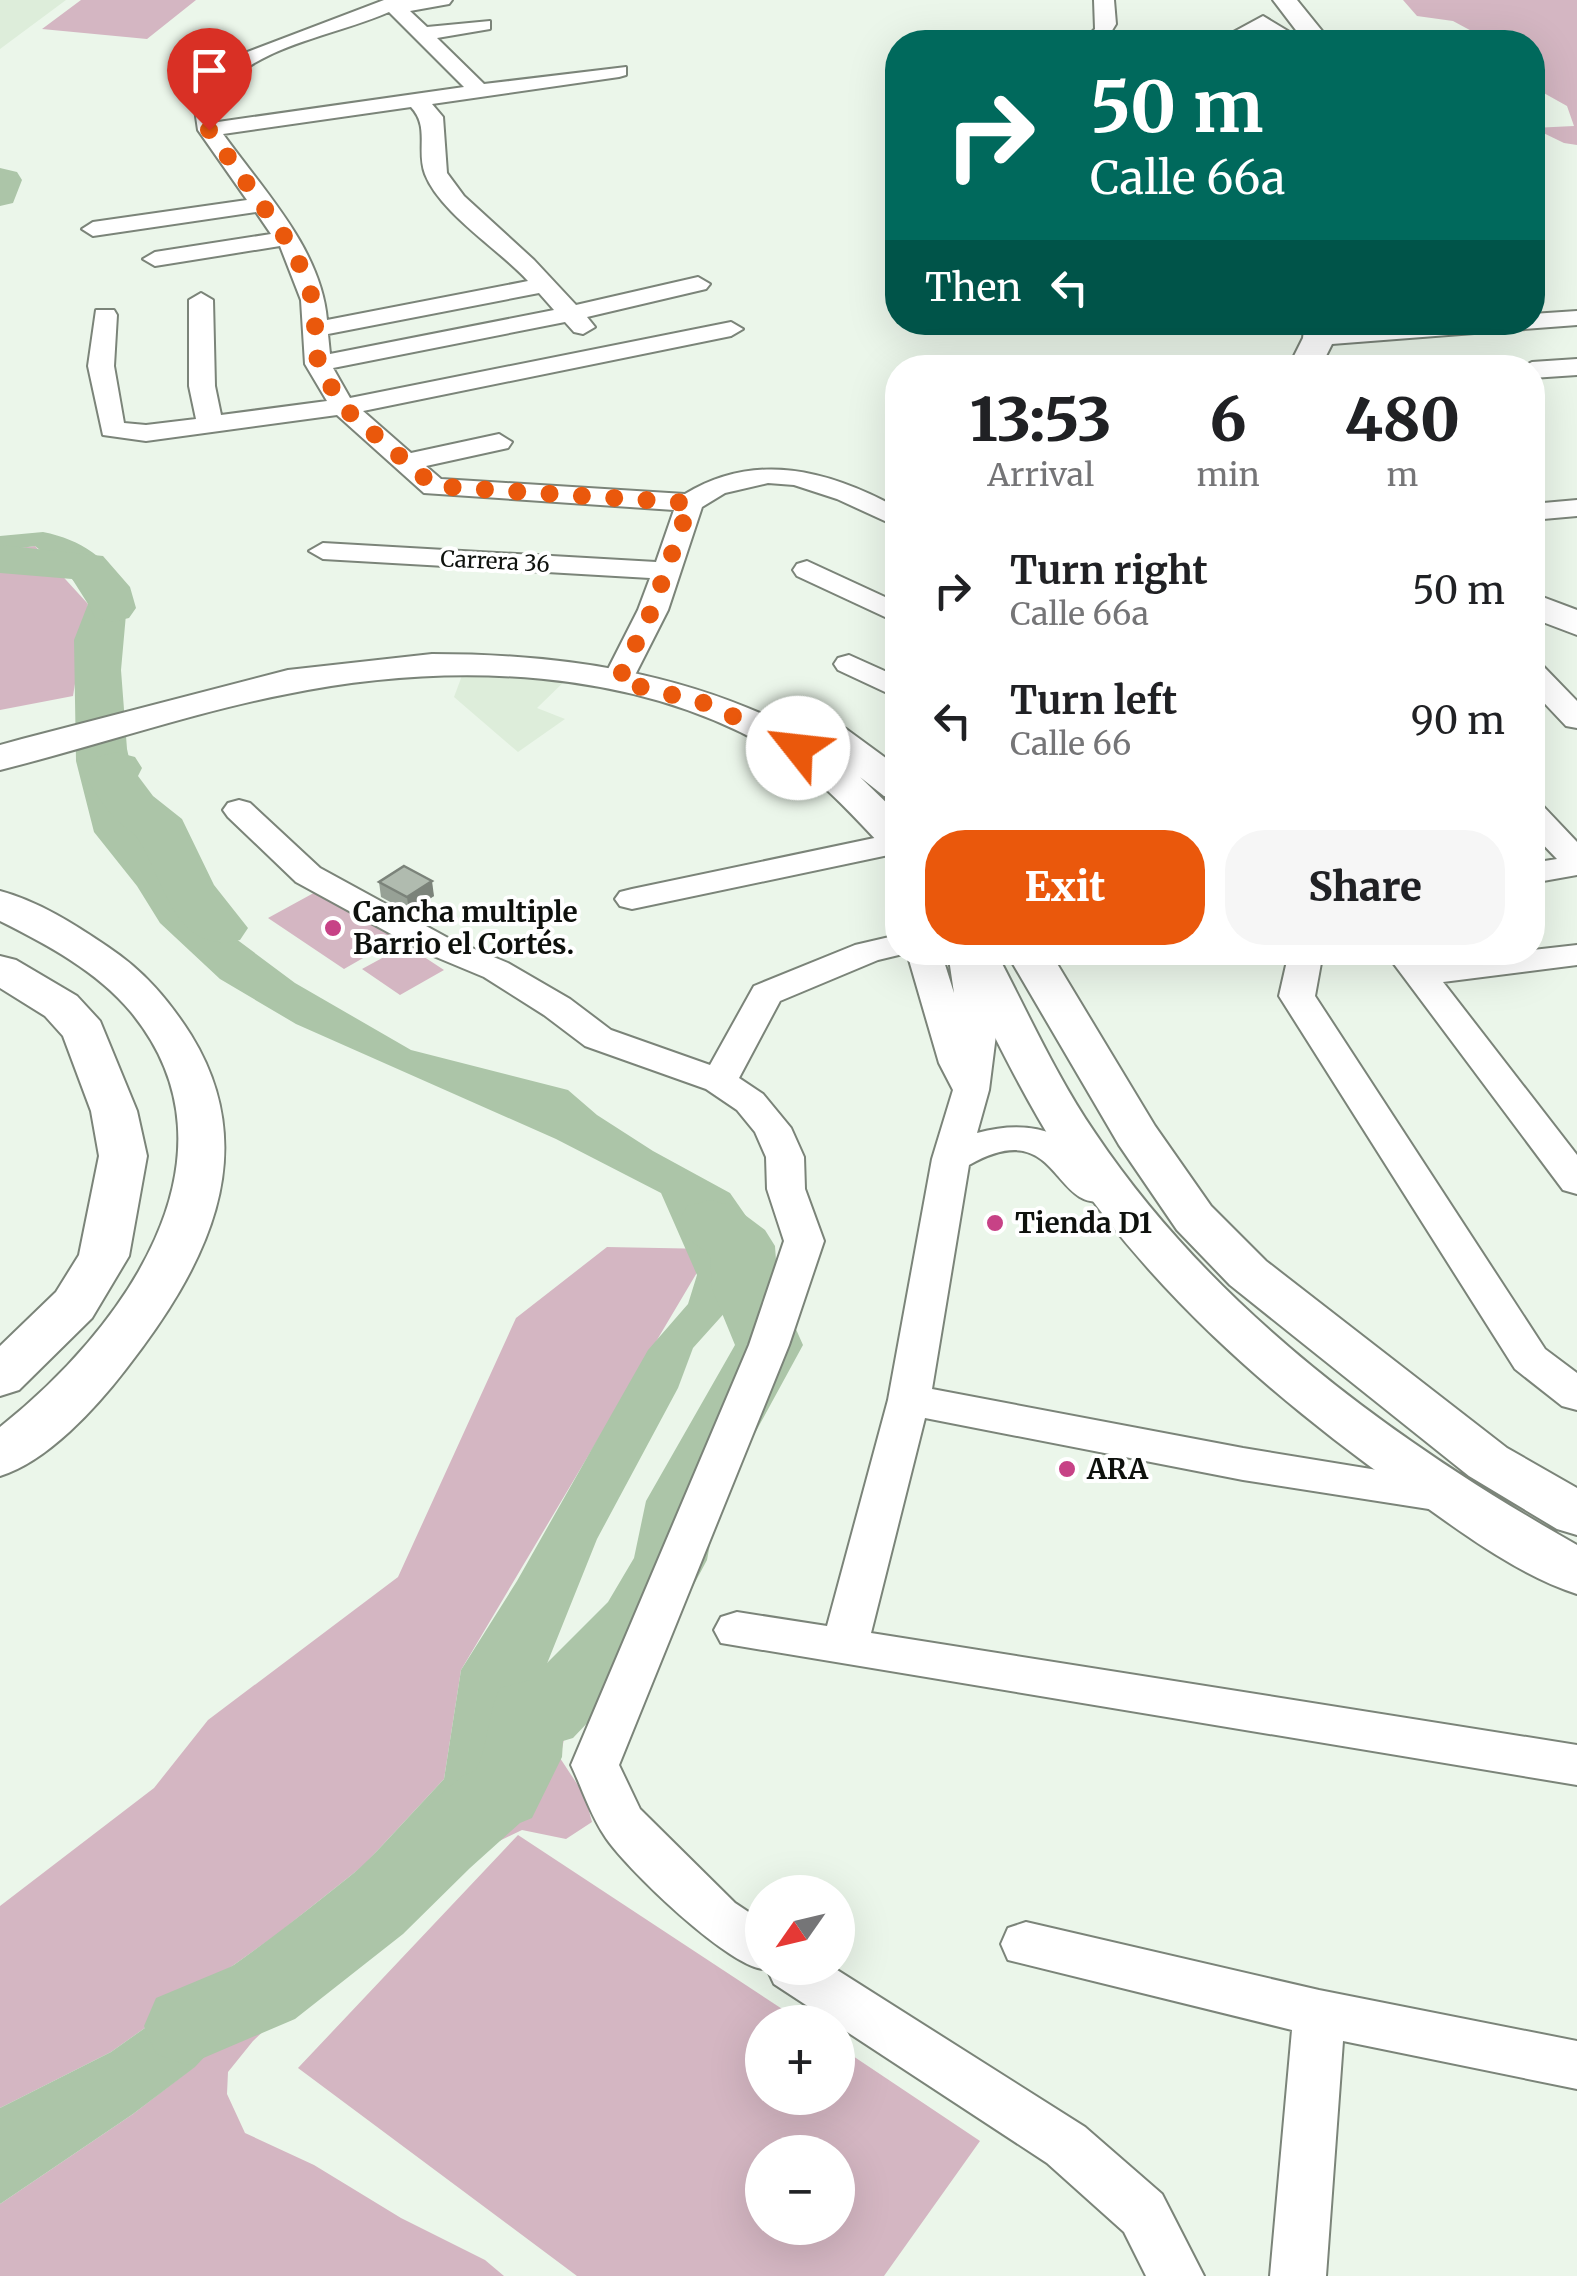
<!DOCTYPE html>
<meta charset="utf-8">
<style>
:root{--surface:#fff;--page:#f6f6f6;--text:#202124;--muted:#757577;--accent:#ea580c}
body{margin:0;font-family:Merriweather,serif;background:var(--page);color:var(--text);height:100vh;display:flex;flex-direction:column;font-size:38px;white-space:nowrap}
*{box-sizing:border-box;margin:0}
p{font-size:32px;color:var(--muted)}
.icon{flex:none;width:55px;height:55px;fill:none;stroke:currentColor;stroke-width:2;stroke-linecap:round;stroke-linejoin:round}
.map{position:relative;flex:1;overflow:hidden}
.panel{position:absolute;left:885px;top:355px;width:660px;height:610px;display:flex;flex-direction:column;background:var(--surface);border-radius:40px;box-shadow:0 10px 40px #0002}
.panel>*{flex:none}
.guide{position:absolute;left:885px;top:30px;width:660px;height:305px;border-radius:40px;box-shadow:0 10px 40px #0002;background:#00695c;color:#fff;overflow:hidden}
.needle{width:65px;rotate:236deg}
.controls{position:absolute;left:745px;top:1875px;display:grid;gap:20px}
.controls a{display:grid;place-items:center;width:110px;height:110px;border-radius:50%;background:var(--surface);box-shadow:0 10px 40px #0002;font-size:50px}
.pin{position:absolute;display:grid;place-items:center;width:85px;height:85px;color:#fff;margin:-102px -42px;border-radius:50% 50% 50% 0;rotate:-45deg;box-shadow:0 0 10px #0007}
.pin .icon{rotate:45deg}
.me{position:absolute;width:110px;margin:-55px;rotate:299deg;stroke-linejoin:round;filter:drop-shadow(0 0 8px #0008)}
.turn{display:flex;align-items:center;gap:35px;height:210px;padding:0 40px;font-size:45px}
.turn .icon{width:130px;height:130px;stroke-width:2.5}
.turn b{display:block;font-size:70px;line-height:85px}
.then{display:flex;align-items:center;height:95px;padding:0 40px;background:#0003;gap:20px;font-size:38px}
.eta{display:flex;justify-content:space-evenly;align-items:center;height:170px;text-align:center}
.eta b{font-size:60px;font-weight:800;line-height:70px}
.primary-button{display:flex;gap:20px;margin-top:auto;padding:20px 40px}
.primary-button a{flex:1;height:115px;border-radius:40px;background:var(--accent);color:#fff;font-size:40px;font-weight:800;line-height:115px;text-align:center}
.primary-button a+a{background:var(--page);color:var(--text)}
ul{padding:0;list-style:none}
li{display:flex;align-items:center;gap:30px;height:130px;padding:0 40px}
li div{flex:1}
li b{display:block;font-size:38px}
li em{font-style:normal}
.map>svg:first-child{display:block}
.built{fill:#ddedda}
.green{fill:#d4b6c2;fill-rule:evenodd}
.water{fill:#acc5a8}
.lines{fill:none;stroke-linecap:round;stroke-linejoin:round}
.river{fill:#acc5a8;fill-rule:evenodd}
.minor-casing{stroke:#7b8479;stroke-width:4}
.major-casing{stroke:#7b8479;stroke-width:4}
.minor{fill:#fff;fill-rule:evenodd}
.major{fill:#fff;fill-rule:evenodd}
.wall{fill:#97a196}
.shaded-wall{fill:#7b837a}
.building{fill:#b0bbaf;stroke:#7b837a;stroke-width:2.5}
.route{stroke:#ea580c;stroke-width:18;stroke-dasharray:0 32.4}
.poi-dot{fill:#c74286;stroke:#fff;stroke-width:4}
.labels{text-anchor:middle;stroke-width:8;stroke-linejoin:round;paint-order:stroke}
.far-street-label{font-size:22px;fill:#0e110d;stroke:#fff}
.poi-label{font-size:28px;font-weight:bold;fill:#0e110d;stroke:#fff;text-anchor:start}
</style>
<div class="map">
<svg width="1577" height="2276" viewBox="0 0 1577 2276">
<rect width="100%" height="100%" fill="#ebf6ea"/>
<!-- built -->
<path class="built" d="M0 0H66L0 49Z
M466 665 573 673 537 708 565 719 518 752 454 697Z"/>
<!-- green -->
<path class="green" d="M81 0H196L147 39 42 29Z
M1403 0H1577V145L1564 143 1533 128 1574 126 1567 106 1533 87 1532 42H1451L1479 35 1453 21 1417 16Z
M35 546 88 604 73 696 0 710V550Z
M321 889 398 938 344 969 268 918Z
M406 945 444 970 400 995 362 969Z
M607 1247 711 1249 461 1670 444 1779 364 1865 276 1935 111 2052 0 2108V1906L154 1788 208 1720 398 1577 516 1318Z
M550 1707 569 1716 560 1758 585 1796 592 1822 566 1839 522 1830 454 1863 403 1912 323 1975 253 2041 228 2072 227 2094 245 2133 314 2165 401 2218 485 2260 504 2276H0V2204L133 2114 194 2067 265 1992 374 1908 492 1799 522 1757 528 1711Z
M518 1835 802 2022H762V2098H838V2046L980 2141 884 2276H577L298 2068ZM762 2152H838V2228H762Z"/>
<!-- water -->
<path class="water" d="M43 532C82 540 107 558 128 592L121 670 127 749 133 776 188 889 216 924 295 983 411 1050 568 1090 597 1115 653 1151 730 1193 746 1216 757 1252 746 1289 693 1348 678 1388 597 1539 528 1711 522 1757 492 1799 374 1908 265 1992 195 2067 133 2114 0 2204V2108L111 2052 276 1935 364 1865 444 1779 461 1670 517 1581 648 1350 688 1304 697 1275 661 1193 556 1139 296 1024 220 979 160 923 137 886 94 832 76 761 74 640 88 604 69 574 35 546 0 551V536Z"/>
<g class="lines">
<!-- river -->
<path class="river" d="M0 168 17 172 22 180 13 203 0 206Z
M0 545 103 556 130 587 136 608 129 618 112 622 95 618 83 591 72 579 0 573Z
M116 752 135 757 142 768 138 776 153 796 182 819 214 885 248 928 240 940C177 956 165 884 140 842 135 833 125 828 118 821 105 809 95 792 85 777L97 757Z
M710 1200 733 1206 765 1230 775 1246 778 1289 803 1345 718 1501 707 1560 662 1644 573 1738 563 1741 562 1757 532 1818 520 1823 470 1868 403 1934 295 2019 187 2065 156 2054 144 2026 156 1998 235 1965 345 1882 412 1818 464 1775 476 1770C489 1744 487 1715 500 1688L530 1680 608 1602 634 1558 646 1501 735 1345 712 1289 710 1255 687 1238 678 1222 687 1206Z"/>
<!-- minor casing -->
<g class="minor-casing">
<path id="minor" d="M384 0H452L449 4 410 11 427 27 490 21V29L437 38 484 84 626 67V75L619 77 432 104 443 117 447 173 464 196 534 260 576 305 698 277 710 284 706 289 587 317 595 327 583 334 574 332 565 322 333 368 350 398 731 322 743 329 731 336 363 411 411 453 499 434 512 442 508 448 426 466 441 479 685 494C756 451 828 470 898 508V527L837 499 794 485 768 483 725 493 702 507 668 610 632 681 628 687H606L602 681 638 610 650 578 323 559 309 551 323 543 656 562 674 510 424 493 337 415 146 441 103 435 88 366 96 310H114L117 315 114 366 124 423 146 425 196 419 189 386V300L201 293 213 300 215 386 221 415 327 401 305 364 301 300 280 246 155 266 143 259 155 252 271 234 256 212 93 236 82 229 93 222 247 200 198 130 193 96 212 72 234 57ZM389 12 464 87 218 122 213 97C258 44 329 38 389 12ZM411 107C430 127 416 150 425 174 440 213 500 250 528 281L327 320C321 249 263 190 223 134ZM539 293 554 310 330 354 328 334Z
M1094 0H1114L1116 24 1105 42H1082L1095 29Z
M1263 16 1306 42H1283L1263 30 1239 42H1215Z
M1577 311V325L1319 345 1307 338 1319 331 1420 322H1532V314Z
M1577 359V375L1532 378V368H1521L1532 362Z
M1577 500V516L1532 520V504Z
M807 561 898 603V623L797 576 793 570 797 564Z
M849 655 898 677V698L838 670 834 664 838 658Z
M1532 663 1543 666 1577 701V728L1566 726 1532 690Z
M239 800 250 803 320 868 448 938 508 963 570 999 611 1030 710 1065 754 986 855 945 898 935V952H941L954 993 948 952H982L996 1035 989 1090 977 1133C1040 1116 1079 1137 1112 1191L1107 1200C1052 1215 1060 1113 969 1165L932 1389 1243 1448 1463 1484 1470 1496 1463 1508 1448 1512 1243 1480 925 1418 871 1633 1577 1745V1785L721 1643 714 1630 721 1617 737 1612 827 1626 888 1400 932 1159 953 1090 939 1063 907 953 878 960 780 1001 739 1078 763 1094 791 1128 804 1157 805 1189 824 1241 789 1345 619 1765 640 1809 735 1903 762 1921V1968H834L1085 2127 1162 2194 1204 2276H1146L1124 2232 1047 2163 774 1984 767 1969C734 1973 622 1865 604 1835 590 1814 582 1788 571 1765L749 1345 784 1241 767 1189 766 1157 755 1132 737 1110 706 1089 585 1046 544 1015 484 977 424 952 296 882 228 817 223 810 228 803Z
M1532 803 1543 806 1577 842V875L1532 883V863L1557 859 1532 833Z
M898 833V853L632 909 620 906 615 899 620 892 632 889Z
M1577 945V965L1443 982 1577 1155V1194L1563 1190 1385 952H1420L1428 962Z
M1289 952H1323L1315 996 1545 1349 1577 1373V1410L1562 1406 1515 1369 1279 996Z
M1026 1922 1319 1990 1577 2041V2089L1343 2041 1326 2276H1270L1292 2030 1008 1960 1001 1944 1008 1928Z"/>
</g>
<!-- major casing -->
<g class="major-casing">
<path id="major" d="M1273 0H1297L1331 42H1305Z
M1305 322H1335V338L1320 368H1288L1303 338Z
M1532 593 1577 610V635L1532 618Z
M432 654C562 654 685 672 802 733L790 720 795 712 809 708 823 712 898 767V799L884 796 860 777 898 814V850L883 847C852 815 821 779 782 755 639 666 448 661 287 694 190 713 96 746 0 770V745L22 739 288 670Z
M0 891C38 901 76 925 108 947 144 971 168 999 191 1035 265 1155 204 1269 126 1369 96 1408 48 1461 0 1476V1427C119 1333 251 1158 131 1012 97 971 46 944 0 921Z
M952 952H996C1028 1013 1056 1076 1095 1133 1213 1309 1395 1442 1577 1545V1594C1515 1574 1454 1527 1401 1489 1271 1396 1148 1289 1060 1154 1019 1090 987 1020 952 952Z
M1006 952H1050L1155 1126 1211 1206 1266 1261 1507 1448 1577 1488V1535L1557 1529 1469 1476 1230 1285 1177 1230 1119 1145Z
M0 956 16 960 77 996 100 1021 137 1111 147 1156 129 1256 92 1318 19 1390 0 1396V1346L56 1292 79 1255 99 1156 91 1111 63 1036 45 1016 0 988Z"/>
</g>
<!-- minor -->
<use href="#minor" class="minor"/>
<!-- major -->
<use href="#major" class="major"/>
</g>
<!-- wall -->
<path class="wall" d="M379 882 434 896 409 912 381 897Z"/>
<!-- shaded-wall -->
<path class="shaded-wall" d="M432 881 434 896 409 912 407 897Z"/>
<!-- building -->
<path class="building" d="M404 866 432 881 407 897 379 882Z"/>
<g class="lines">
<!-- route -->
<path class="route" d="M209 130 294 250 313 300 318 364 343 407 434 486 690 503 652 610 618 681 708 704 798 748"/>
</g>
<!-- markers -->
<g class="poi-dot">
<circle cx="333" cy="928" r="10"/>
<circle cx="995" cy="1223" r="10"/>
<circle cx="1067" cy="1469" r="10"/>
</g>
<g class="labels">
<!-- far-street labels -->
<g class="far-street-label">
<text transform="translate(495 561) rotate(3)" y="8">Carrera 36</text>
</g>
<!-- poi labels -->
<g class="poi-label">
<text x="353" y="922">Cancha multiple<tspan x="353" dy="32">Barrio el Cortés.</tspan></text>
<text x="1015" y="1233">Tienda D1</text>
<text x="1087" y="1479">ARA</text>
</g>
</g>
</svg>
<div class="controls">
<a><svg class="needle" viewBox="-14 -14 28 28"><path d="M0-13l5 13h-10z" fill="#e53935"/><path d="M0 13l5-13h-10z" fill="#757577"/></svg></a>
<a>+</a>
<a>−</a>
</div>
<div class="pin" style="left:209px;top:130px;background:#d93025"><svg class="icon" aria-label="arrive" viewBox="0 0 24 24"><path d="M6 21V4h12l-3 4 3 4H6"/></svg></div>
<svg class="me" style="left:798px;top:748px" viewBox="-20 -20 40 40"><circle r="19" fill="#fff"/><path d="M0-13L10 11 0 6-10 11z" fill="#ea580c"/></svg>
<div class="guide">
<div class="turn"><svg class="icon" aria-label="right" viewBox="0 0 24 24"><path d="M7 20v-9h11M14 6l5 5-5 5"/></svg><div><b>50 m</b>Calle 66a</div></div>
<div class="then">Then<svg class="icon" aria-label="left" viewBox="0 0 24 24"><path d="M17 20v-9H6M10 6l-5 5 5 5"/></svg></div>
</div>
<section class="panel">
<div class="eta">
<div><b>13:53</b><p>Arrival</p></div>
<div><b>6</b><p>min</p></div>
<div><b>480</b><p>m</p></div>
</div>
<ul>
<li><svg class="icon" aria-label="right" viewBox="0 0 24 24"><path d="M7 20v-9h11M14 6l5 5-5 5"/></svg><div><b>Turn right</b><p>Calle 66a</p></div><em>50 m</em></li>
<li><svg class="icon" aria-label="left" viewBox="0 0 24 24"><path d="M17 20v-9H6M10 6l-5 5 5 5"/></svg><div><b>Turn left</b><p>Calle 66</p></div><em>90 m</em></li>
</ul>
<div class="primary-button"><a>Exit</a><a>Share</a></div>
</section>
</div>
